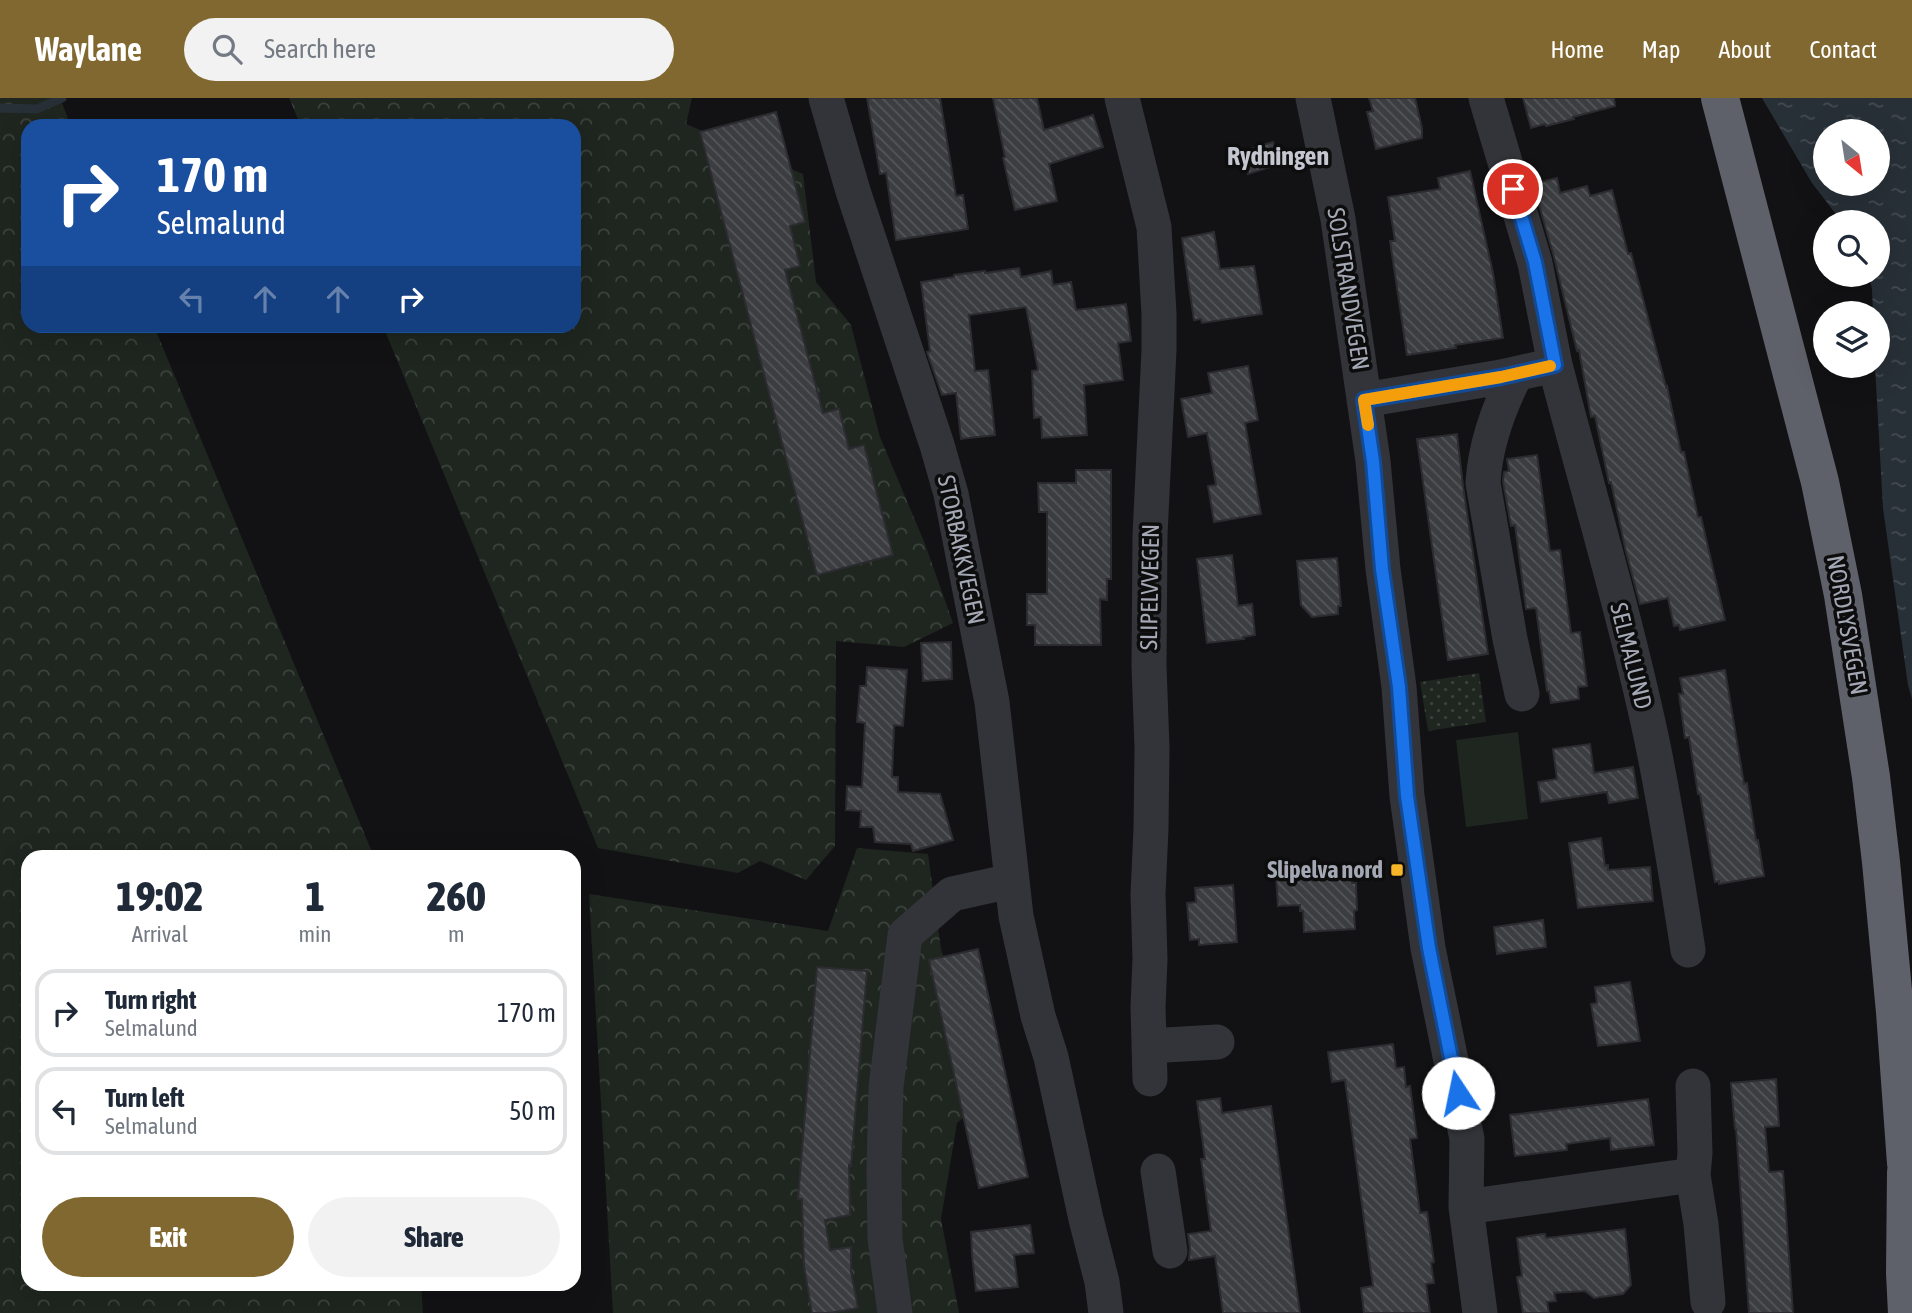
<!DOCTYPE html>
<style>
:root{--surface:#fff;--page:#f2f2f3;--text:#1f2937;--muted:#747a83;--line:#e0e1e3;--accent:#806830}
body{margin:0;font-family:"Asap Condensed",sans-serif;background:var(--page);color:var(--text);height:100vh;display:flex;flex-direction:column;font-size:26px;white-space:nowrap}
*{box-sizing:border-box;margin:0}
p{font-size:23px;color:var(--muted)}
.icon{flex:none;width:38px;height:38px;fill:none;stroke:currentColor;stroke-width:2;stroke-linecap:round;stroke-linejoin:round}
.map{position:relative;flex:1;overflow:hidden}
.sheet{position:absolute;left:21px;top:752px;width:560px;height:441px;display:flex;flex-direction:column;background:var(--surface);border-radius:21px;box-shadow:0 7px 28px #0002}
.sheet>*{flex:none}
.top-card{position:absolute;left:21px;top:21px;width:560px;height:214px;border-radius:21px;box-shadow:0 7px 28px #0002;background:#1a4fa0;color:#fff;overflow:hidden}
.needle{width:46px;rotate:150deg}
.controls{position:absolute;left:1813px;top:21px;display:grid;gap:14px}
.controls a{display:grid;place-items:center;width:77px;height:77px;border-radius:50%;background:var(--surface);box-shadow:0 7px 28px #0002;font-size:35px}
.pin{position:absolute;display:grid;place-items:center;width:60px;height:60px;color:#fff;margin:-30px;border:4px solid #fff;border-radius:50%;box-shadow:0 2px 7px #0007}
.me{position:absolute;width:77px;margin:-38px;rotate:349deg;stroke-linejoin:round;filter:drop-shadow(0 0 5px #0008)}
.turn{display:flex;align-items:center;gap:24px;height:147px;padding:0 21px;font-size:32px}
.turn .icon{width:91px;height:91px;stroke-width:2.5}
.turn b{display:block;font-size:49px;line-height:60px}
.lanes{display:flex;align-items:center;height:66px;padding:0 21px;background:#0003;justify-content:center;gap:35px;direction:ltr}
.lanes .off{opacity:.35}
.eta{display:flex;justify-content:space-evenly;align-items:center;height:119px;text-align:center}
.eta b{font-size:42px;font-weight:800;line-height:49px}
.button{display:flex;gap:14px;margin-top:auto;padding:14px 21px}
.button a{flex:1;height:80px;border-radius:42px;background:var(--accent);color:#fff;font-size:28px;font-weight:800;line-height:80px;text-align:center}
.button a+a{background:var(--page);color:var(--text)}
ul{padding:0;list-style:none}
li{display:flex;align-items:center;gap:21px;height:88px;margin:0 14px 10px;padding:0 7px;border:4px solid var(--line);border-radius:21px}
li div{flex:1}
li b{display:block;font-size:26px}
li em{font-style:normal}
header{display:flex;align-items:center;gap:42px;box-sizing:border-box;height:98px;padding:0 35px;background:var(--accent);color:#fff}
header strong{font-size:33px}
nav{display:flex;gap:38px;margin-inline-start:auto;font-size:24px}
.search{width:490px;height:63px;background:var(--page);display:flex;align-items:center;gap:18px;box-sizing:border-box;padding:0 24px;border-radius:38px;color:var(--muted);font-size:26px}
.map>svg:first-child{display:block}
.grass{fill:url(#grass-dots)}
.forest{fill:url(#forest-crowns)}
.pitch{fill:#1e261f}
.water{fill:url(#water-ripples);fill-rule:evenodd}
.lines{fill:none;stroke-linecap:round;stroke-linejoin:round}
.stream{stroke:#283037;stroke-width:9}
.building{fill:url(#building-back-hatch);stroke:#2c2c30;stroke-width:2}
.minor{stroke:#333439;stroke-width:35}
.highway{stroke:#5f616a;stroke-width:38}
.route-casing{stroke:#114b97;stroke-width:18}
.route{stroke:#1a73e8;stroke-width:12}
.slow{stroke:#f59e0b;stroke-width:12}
.poi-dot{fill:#f6b628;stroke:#0d0d0e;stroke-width:2.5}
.labels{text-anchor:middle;stroke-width:7;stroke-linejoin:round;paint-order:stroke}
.street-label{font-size:24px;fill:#a3a8b4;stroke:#0d0d0e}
.poi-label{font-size:24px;font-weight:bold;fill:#a3a8b4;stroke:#0d0d0e;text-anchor:end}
.neighbourhood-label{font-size:26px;font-weight:bold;fill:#c4c7d0;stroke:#0d0d0e}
</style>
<header>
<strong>Waylane</strong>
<div class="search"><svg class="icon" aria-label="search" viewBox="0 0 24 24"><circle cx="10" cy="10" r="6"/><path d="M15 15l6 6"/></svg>Search here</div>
<nav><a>Home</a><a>Map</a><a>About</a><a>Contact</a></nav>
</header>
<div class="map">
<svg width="1912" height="1215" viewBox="0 0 1912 1215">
<defs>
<pattern id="grass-dots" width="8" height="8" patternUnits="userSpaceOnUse" patternTransform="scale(1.75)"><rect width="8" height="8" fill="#1e261f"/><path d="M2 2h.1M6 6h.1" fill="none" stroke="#3c433d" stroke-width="1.8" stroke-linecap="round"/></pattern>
<pattern id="forest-crowns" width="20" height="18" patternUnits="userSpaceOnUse" patternTransform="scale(1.75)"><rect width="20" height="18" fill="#1e261f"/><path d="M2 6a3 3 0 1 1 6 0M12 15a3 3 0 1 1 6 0" fill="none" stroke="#3c433d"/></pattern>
<pattern id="water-ripples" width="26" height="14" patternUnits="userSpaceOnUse" patternTransform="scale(1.75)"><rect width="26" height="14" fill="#283037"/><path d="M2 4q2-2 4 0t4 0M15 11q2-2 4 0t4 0" fill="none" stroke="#444b52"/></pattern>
<pattern id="building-back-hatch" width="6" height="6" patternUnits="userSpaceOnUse" patternTransform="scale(1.75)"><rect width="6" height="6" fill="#3c3d41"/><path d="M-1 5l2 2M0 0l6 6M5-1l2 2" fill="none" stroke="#55565a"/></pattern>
</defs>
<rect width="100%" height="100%" fill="#121214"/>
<!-- grass -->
<path class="grass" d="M1479 575 1486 624 1428 633 1420 584Z"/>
<!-- forest -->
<path class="forest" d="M0 0H60L71 28H28V228H154L374 759 28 760V1186L421 1187 423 1215H0Z
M289 0H692L686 26 803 76 816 184 851 227 880 339 925 446 953 525 904 549 836 543 835 748 806 782 760 763 738 775 598 750 383 228H574V28H301Z
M857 750 928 756 941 851 954 893 1002 987 957 1025 941 1121 959 1215H613L589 796 828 833Z"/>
<!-- pitch -->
<path class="pitch" d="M1518 634 1528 721 1466 729 1456 642Z"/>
<!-- water -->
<path class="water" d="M1762 0H1912V601L1908 587 1883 410 1875 268H1878V215H1873L1872 191 1869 177H1878V124H1842L1812 85ZM1825 33H1878V86H1825Z"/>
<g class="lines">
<!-- stream -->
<path class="stream" d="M0 10 37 11 62 0"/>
</g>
<!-- building -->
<path class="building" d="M867 0H940L956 98 963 97 968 131 896 142 886 75 880 76Z
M993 0H1037L1044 32 1093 17 1103 49 1049 66 1057 103 1015 112 1003 60 1005 59Z
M1369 0H1415L1422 30V40L1376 51 1367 14 1373 13Z
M1523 0H1614L1615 8 1573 19 1574 21 1546 28 1545 26 1531 30Z
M776 14 805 124 790 128 800 168 785 172 823 315 839 311 849 351 864 347 893 457 817 477 700 34Z
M1273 44 1280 66 1248 76 1241 54Z
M1470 73 1493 175 1503 240 1455 247 1456 250 1407 257 1390 143H1395L1388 99 1440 91 1438 80Z
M1557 80 1560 95 1587 88 1590 98 1612 92 1628 156 1631 155 1666 289 1667 288 1681 354H1684L1698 419H1701L1725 522 1680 532 1679 527 1674 528 1668 500 1640 506 1626 454 1611 384 1609 385 1595 318 1591 319 1579 252 1577 253 1554 159 1533 86Z
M1214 134 1220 171 1254 168 1262 216 1202 225 1201 221 1194 222 1182 140Z
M1019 170 1021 179 1051 173 1053 187 1071 184 1076 212 1126 206 1131 243 1118 245 1123 282 1084 287 1087 337 1042 340 1041 319 1034 320 1032 273 1038 272 1026 209 969 217 975 273 988 272 995 337 961 341 956 295 942 297 927 254 930 253 921 184 954 179V177L985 173V175Z
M1248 268 1258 322 1245 325 1261 416 1214 424 1208 388 1216 387 1207 335 1188 339 1181 301 1212 295 1208 275Z
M1457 336 1463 388 1488 556 1448 562 1417 341Z
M1537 357 1550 453 1560 452 1571 535 1580 534 1587 588 1578 589 1579 601 1551 605 1549 593H1547L1536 510 1526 511 1515 427 1511 428 1503 384 1504 374 1509 373 1507 361Z
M1076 372H1111V481H1107V502L1100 501 1101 547H1035V527H1027V496H1047V414H1039L1038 385H1076Z
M1232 457 1238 508 1252 506 1255 537 1243 539 1244 541 1207 545 1197 461Z
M1337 460 1341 508H1338V516L1312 519 1301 507 1297 463Z
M951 544 952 581 923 583 921 545Z
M867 569 907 572 903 628 894 627 892 679H898V694L940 696 953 742 913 753 911 746 875 744 873 729H860L861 713 846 712 847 688 862 689 865 625 857 624 860 588H866Z
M1725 572 1744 686 1747 685 1756 742H1758L1764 778 1719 786V783L1715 784 1700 696H1698L1689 639 1685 640 1679 596H1683L1680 580Z
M1590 646 1594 675 1633 669 1638 700 1609 705 1607 694 1541 704 1538 684 1557 681 1553 651Z
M1601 740 1605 768 1608 767V772L1650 769 1653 803 1578 810 1569 745Z
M1350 767 1352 785H1356L1357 812 1354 813 1355 831 1304 834 1303 813H1300V807L1278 808 1276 777 1300 776V771Z
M1233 787 1237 844 1199 847V841L1190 842 1187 805 1196 804 1195 790Z
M1543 822 1546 849 1497 856 1494 829Z
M978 851 1028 1079 979 1090 929 862Z
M817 869 867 873 851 1068 849 1067 850 1117 825 1122 830 1152 851 1149V1174L858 1210 829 1215H812L804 1168 802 1101H798Z
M1630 884 1640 943 1598 948 1591 906 1597 905 1595 889Z
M1393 946 1396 970 1404 969 1406 989 1410 988 1417 1040 1410 1041 1420 1115 1427 1114 1434 1164 1431 1165 1434 1185 1426 1186 1430 1215H1364L1361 1190 1373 1188 1345 982 1332 984 1328 954Z
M1776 981 1779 1028 1765 1029 1769 1074 1783 1073 1793 1215H1749L1736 1031H1735L1731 985Z
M1220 1000 1222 1015 1271 1008 1300 1215H1223L1215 1158 1189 1162 1190 1150 1188 1136 1211 1133 1201 1061H1205L1197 1003Z
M1648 1001 1654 1047 1611 1052 1610 1040 1566 1046 1567 1052 1515 1058 1510 1017Z
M1030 1127 1034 1155 1014 1157 1018 1189 976 1193 972 1157 971 1134Z
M1625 1131 1631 1187 1623 1196 1594 1200 1585 1193 1554 1195 1556 1203 1547 1204 1549 1215H1523L1517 1179 1522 1178 1517 1140 1542 1136H1545L1546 1140Z"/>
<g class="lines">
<!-- minor -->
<path class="minor" d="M826 0 853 93 937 347 951 396 992 604 1016 818 1038 918 1051 959 1086 1121 1102 1184 1106 1215
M1122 0 1154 129 1159 216V252L1150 437 1149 568 1152 650 1151 731 1148 796 1150 861 1148 909 1150 981
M1313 0 1338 121 1373 363 1383 471 1399 589 1407 698 1428 850 1467 1041 1466 1109 1480 1215
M1486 0 1535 165 1555 267
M1516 276C1499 309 1485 349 1483 385L1510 541 1522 596
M1364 302 1501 279 1555 267C1587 390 1624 513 1651 638 1666 709 1677 781 1688 852
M1149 948 1217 944
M1693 988 1695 1055 1693 1077
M1158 1073 1170 1153
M1466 1109 1693 1077 1701 1126 1708 1204
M895 1215 885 1141 884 1072 886 989 905 837 952 796 1011 783"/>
<!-- highway -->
<path class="highway" d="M1720 0 1820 384 1843 497 1871 679 1881 764 1895 914 1906 1065 1912 1102
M1906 1074 1905 1175 1907 1215"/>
</g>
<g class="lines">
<!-- route casing -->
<g class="route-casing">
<path id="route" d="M1458 995 1429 850 1407 698 1399 589 1382 471 1373 363 1364 302 1501 279 1555 267 1535 164 1513 91"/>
</g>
<!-- route -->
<use href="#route" class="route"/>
<!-- slow -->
<path class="slow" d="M1368 327 1364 302 1501 279 1550 268"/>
</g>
<!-- markers -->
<rect class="poi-dot" x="1390" y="765" width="14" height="14" rx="3.5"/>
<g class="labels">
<!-- street labels -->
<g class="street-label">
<text transform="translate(1348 191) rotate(81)" y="8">SOLSTRANDVEGEN</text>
<text transform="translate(961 452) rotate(78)" y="8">STORBAKKVEGEN</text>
<text transform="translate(1150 489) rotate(-89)" y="8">SLIPELVVEGEN</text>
<text transform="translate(1847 527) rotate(80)" y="8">NORDLYSVEGEN</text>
<text transform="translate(1631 558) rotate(76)" y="8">SELMALUND</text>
</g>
<!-- poi labels -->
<g class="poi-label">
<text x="1383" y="780">Slipelva nord</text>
</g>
<!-- neighbourhood labels -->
<g class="neighbourhood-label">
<text x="1278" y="67">Rydningen</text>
</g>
</g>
</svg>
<div class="controls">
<a><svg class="needle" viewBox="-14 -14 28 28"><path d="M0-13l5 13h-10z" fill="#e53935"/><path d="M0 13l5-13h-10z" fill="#747a83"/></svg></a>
<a><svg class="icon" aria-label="search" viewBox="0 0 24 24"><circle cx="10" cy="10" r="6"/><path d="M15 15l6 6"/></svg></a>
<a><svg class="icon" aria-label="layers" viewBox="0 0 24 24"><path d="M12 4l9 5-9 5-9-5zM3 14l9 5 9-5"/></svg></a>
</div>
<div class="pin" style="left:1513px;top:91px;background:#d93025"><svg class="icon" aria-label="arrive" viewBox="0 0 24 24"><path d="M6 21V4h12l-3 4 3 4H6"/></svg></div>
<svg class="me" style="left:1458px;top:995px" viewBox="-20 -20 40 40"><circle r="19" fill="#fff"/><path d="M0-13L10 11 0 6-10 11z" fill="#1a73e8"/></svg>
<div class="top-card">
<div class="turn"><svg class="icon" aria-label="right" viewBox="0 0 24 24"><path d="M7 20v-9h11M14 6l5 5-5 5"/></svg><div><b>170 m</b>Selmalund</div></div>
<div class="lanes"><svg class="icon off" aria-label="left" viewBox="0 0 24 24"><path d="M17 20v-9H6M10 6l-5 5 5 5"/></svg><svg class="icon off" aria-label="ahead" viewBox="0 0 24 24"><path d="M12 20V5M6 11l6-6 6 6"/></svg><svg class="icon off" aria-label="ahead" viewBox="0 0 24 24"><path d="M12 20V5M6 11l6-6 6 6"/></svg><svg class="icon" aria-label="right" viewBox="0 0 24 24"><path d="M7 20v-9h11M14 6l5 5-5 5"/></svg></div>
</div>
<section class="sheet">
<div class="eta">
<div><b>19:02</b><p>Arrival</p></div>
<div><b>1</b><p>min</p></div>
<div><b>260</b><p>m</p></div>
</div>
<ul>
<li><svg class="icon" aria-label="right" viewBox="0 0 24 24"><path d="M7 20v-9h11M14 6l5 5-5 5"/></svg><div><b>Turn right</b><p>Selmalund</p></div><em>170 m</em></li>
<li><svg class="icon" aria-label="left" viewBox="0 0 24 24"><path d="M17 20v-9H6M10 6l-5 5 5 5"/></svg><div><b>Turn left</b><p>Selmalund</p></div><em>50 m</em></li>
</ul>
<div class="button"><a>Exit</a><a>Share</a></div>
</section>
</div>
